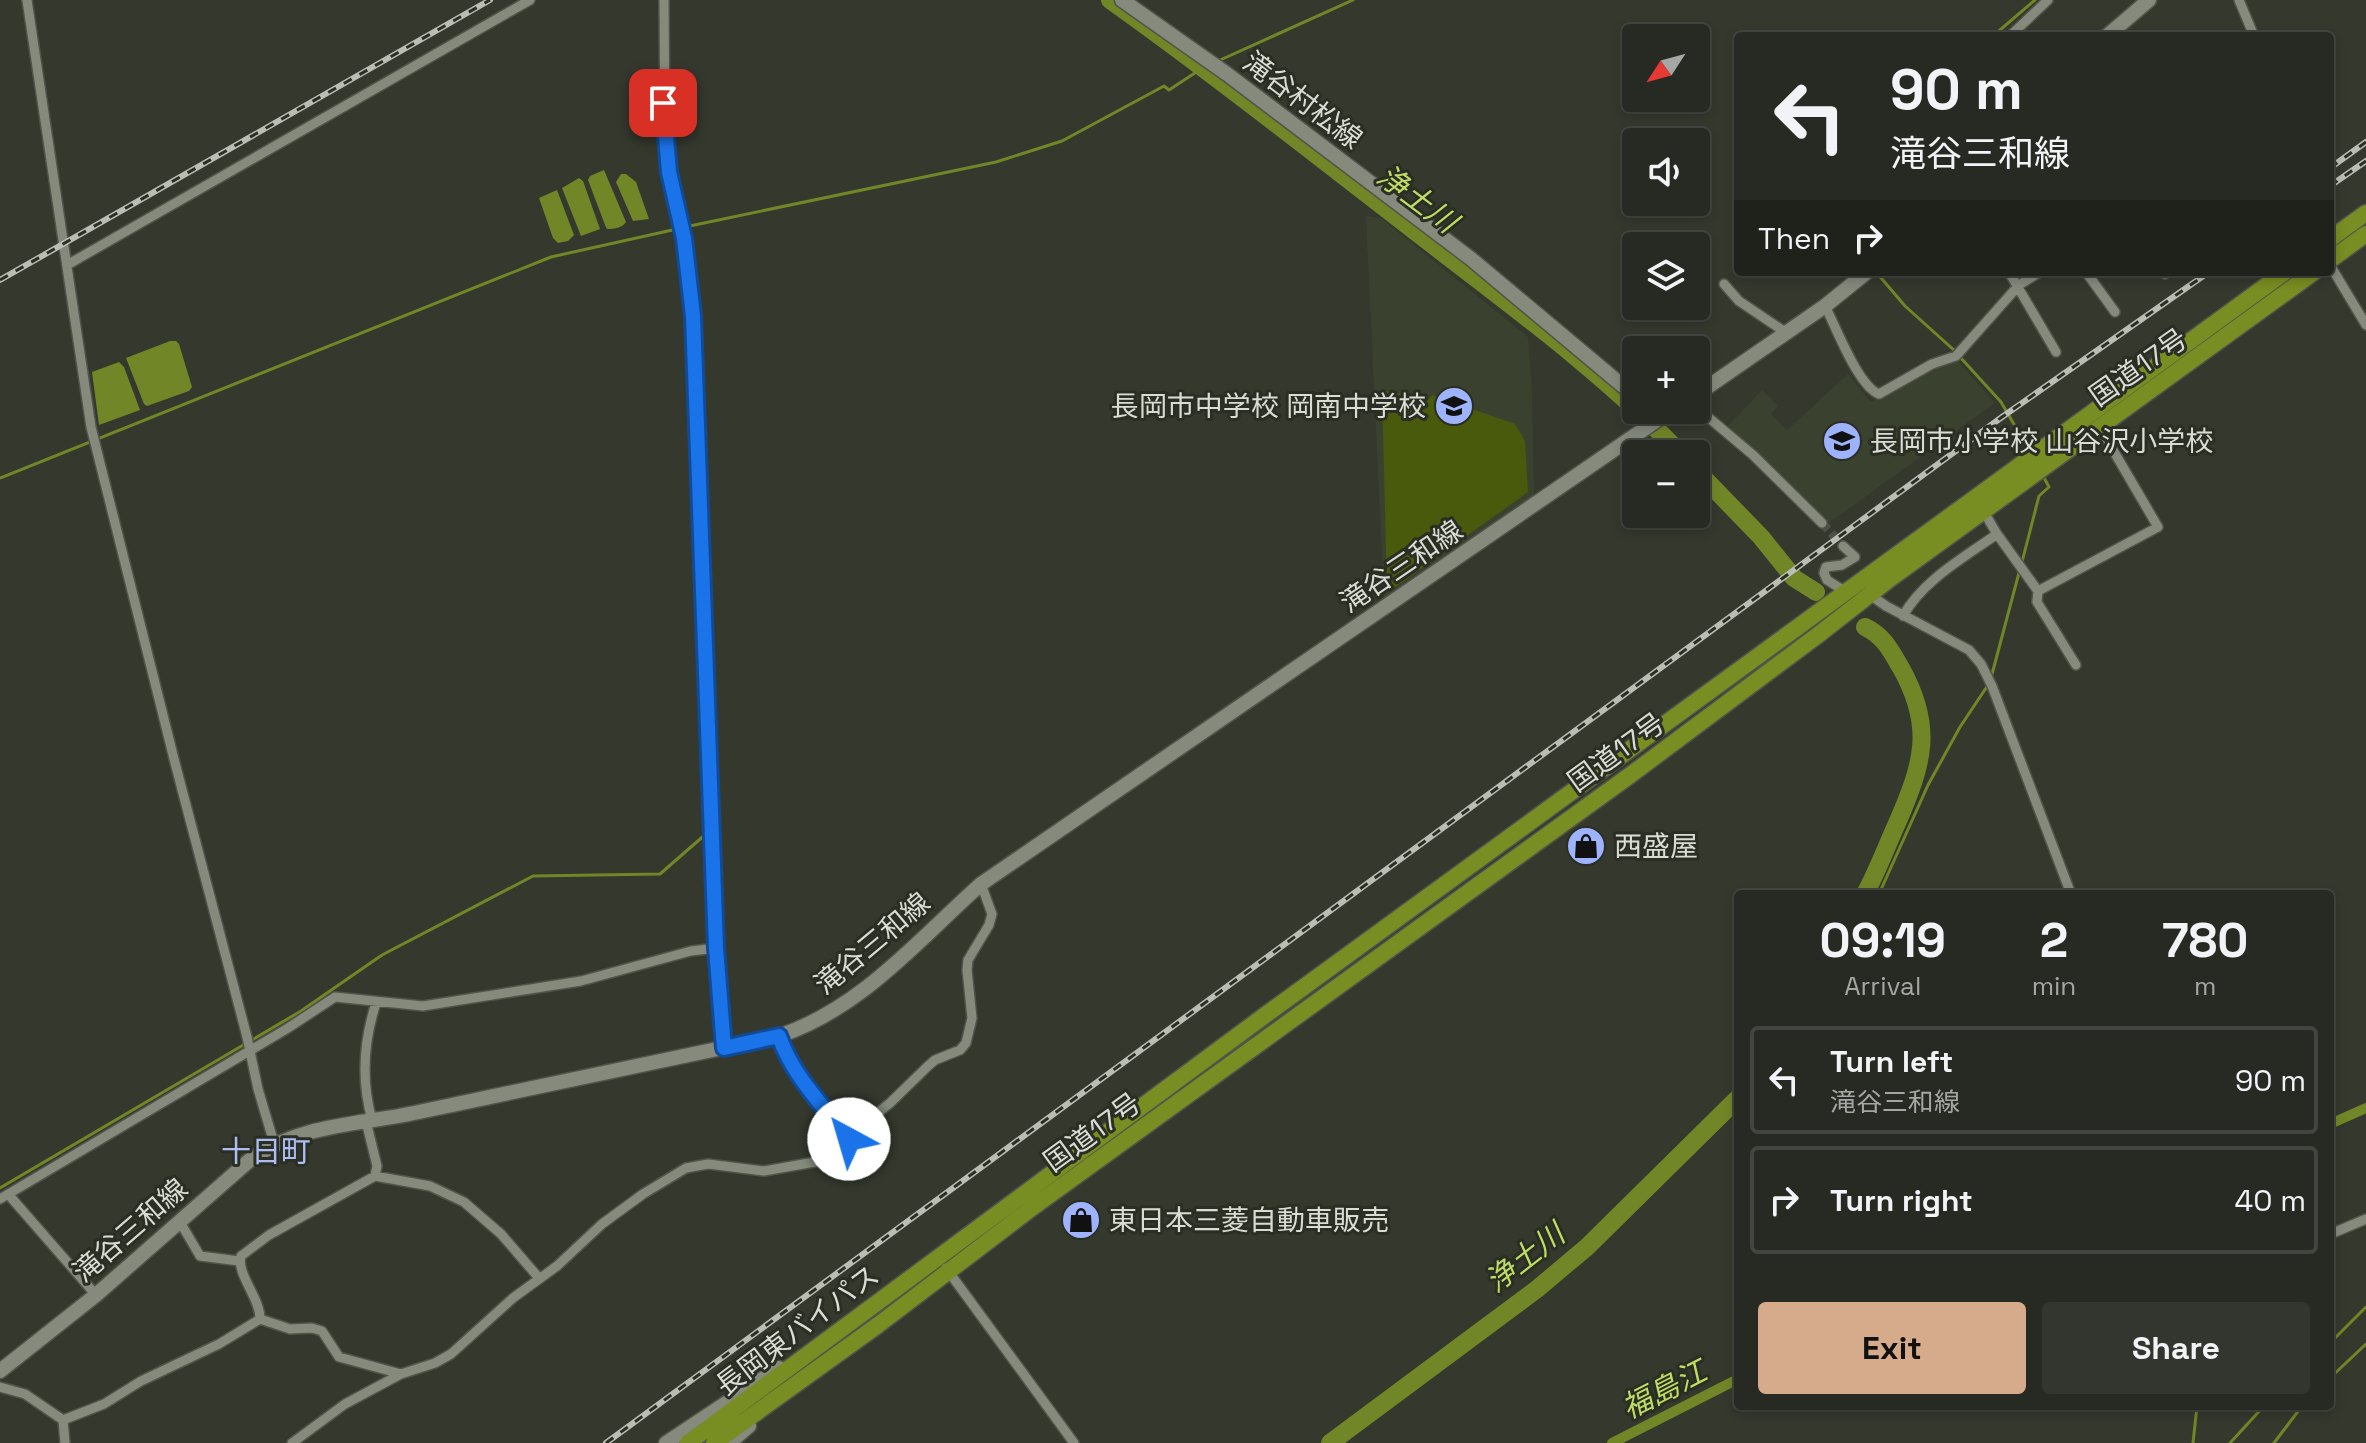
<!DOCTYPE html>
<meta charset="utf-8">
<style>
:root{--surface:#272a22;--page:#33362f;--text:#f1f3f6;--muted:#a4a7a5;--line:#434640;--accent:#d6ab8b}
body{margin:0;font-family:"Space Grotesk","Noto Sans JP",sans-serif;background:var(--page);color:var(--text);height:100vh;display:flex;flex-direction:column;font-size:30px;white-space:nowrap}
*{box-sizing:border-box;margin:0}
p{font-size:26px;color:var(--muted)}
.icon{flex:none;width:44px;height:44px;fill:none;stroke:currentColor;stroke-width:2;stroke-linecap:round;stroke-linejoin:round}
.map{position:relative;flex:1;overflow:hidden}
.drawer{position:absolute;left:1734px;top:890px;width:600px;height:520px;display:flex;flex-direction:column;background:var(--surface);border-radius:8px;box-shadow:0 4px 12px #0003,0 0 0 2px var(--line)}
.drawer>*{flex:none}
.banner{position:absolute;left:1734px;top:32px;width:600px;height:244px;border-radius:8px;box-shadow:0 4px 12px #0003,0 0 0 2px var(--line);background:#272a22;color:var(--text);overflow:hidden}
.needle{width:52px;rotate:234deg}
.tools{position:absolute;left:1622px;top:24px;display:grid;gap:16px}
.tools a{display:grid;place-items:center;width:88px;height:88px;border-radius:8px;background:var(--surface);box-shadow:0 4px 12px #0003,0 0 0 2px var(--line);font-size:40px}
.pin{position:absolute;display:grid;place-items:center;width:68px;height:68px;color:#fff;margin:-34px;border-radius:16px;box-shadow:0 4px 12px #0006}
.me{position:absolute;width:88px;margin:-44px;rotate:321deg;stroke-linejoin:round;filter:drop-shadow(0 0 6px #0008)}
.turn{display:flex;align-items:center;gap:28px;height:168px;padding:0 24px;font-size:36px}
.turn .icon{width:104px;height:104px;stroke-width:2.5}
.turn b{display:block;font-size:56px;line-height:68px}
.then{display:flex;align-items:center;height:76px;padding:0 24px;background:#0003;gap:16px;font-size:30px}
.eta{display:flex;justify-content:space-evenly;align-items:center;height:136px;text-align:center}
.eta b{font-size:48px;font-weight:700;line-height:56px}
.action{display:flex;gap:16px;margin-top:auto;padding:16px 24px}
.action a{flex:1;height:92px;border-radius:8px;background:var(--accent);color:#111;font-size:32px;font-weight:700;line-height:92px;text-align:center}
.action a+a{background:var(--page);color:var(--text)}
ul{padding:0;list-style:none}
li{display:flex;align-items:center;gap:24px;height:108px;margin:0 16px 12px;padding:0 8px;border:4px solid var(--line);border-radius:8px}
li div{flex:1}
li b{display:block;font-size:30px}
li em{font-style:normal}
.map>svg:first-child{display:block}
.built{fill:#3b412f}
.green{fill:#4a5a0d}
.water{fill:#718627}
.lines{fill:none;stroke-linecap:round;stroke-linejoin:round}
.stream{stroke:#718627;stroke-width:3}
.canal{stroke:#718627;stroke-width:10}
.river{stroke:#718627;stroke-width:18}
.minor-tunnel{stroke:#4d5046;stroke-width:9;stroke-dasharray:9 4.5;stroke-linecap:butt}
.minor-casing{stroke:#51544a;stroke-width:12}
.secondary-casing{stroke:#51544a;stroke-width:17}
.trunk-casing{stroke:#51544a;stroke-width:19}
.minor{stroke:#858a7d;stroke-width:9}
.secondary{stroke:#858a7d;stroke-width:14}
.trunk{stroke:#788d22;stroke-width:16}
.rail-casing{stroke:#bbbdb5;stroke-width:6}
.rail{stroke:#2a2e23;stroke-width:3;stroke-dasharray:9;stroke-linecap:butt}
.route-casing{stroke:#114b97;stroke-width:20}
.route{stroke:#1a73e8;stroke-width:14}
.labels{text-anchor:middle;stroke-width:6;stroke-linejoin:round;paint-order:stroke}
.street-label{font-size:28px;fill:#d9dbd4;stroke:#2a2e23}
.poi-label{font-size:28px;fill:#d9dbd4;stroke:#2a2e23;text-anchor:start}
.water-label{font-size:30px;font-style:italic;fill:#bfdd63;stroke:#2a2e23}
.neighbourhood-label{font-size:30px;fill:#acbdf4;stroke:#2a2e23}
</style>
<div class="map">
<svg width="2366" height="1443" viewBox="0 0 2366 1443">
<rect width="100%" height="100%" fill="#34382d"/>
<!-- built -->
<path class="built" d="M1366 216 1381 218 1528 337 1532 391 1534 495 1384 599Z
M1957 360 1995 403 1829 523 1727 427 1762 390 1778 406 1771 414 1787 430 1848 374 1871 402 1937 366Z"/>
<!-- green -->
<path class="green" d="M1382 390 1428 400 1432 395 1515 424 1525 441 1528 492 1387 593Z"/>
<!-- water -->
<path class="water" d="M604 170 626 222C622 228 615 229 607 229L605 225 588 180 590 176Z
M621 174H626L636 182 649 219 633 221 616 182Z
M579 178 583 181 600 229 581 236 562 188Z
M557 190 574 235 568 241 558 243 553 238 539 198Z
M170 341H176L179 344 192 387 189 391 147 406 144 404 126 358Z
M119 362 124 367 140 410 99 425 92 372Z"/>
<g class="lines">
<!-- stream -->
<path class="stream" d="M1993 36 2035 0
M1218 61 1353 0
M685 227 996 162 1062 141 1164 86 1169 90 1207 65
M1876 272 1905 306 1955 351
M1960 357 2001 402 2029 450
M0 478 551 257 677 229
M2022 562 2039 496 2049 487 2042 474
M1991 678 2020 569
M1879 894 1928 785 1960 727 1988 685
M252 1040 301 1011 382 955 533 876 660 874 707 833
M0 1188 245 1044
M2330 1343 2366 1307
M2330 1378 2366 1344
M2193 1443 2197 1406
M2230 1443 2264 1406
M2274 1443 2302 1406"/>
<!-- canal -->
<path class="canal" d="M2330 1124 2366 1108
M1612 1443 1738 1379"/>
<!-- river -->
<path class="river" d="M1110 0C1219 78 1324 161 1430 243 1516 309 1606 375 1681 454
M1696 470 1761 537 1794 578 1816 592
M1865 627C1884 636 1891 651 1901 668 1934 727 1923 763 1898 821 1887 845 1878 870 1865 894
M1330 1443 1537 1289 1587 1247 1738 1098"/>
<!-- minor-tunnel -->
<path class="minor-tunnel" d="M1822 523 1843 546"/>
<!-- minor casing -->
<g class="minor-casing">
<path id="minor" d="M27 0 91 427 174 759 247 1037 258 1089 274 1143
M664 0 665 142 669 172 690 270 693 316 716 948 724 1048
M2239 0 2254 36
M2010 36 2048 0
M67 265 530 0
M2330 265 2366 325
M2009 272 2056 352
M2086 272 2115 312
M2163 272 2165 274
M1724 284 1739 301 1785 332
M1825 306C1836 327 1858 386 1879 394L1932 364 1956 356 2019 285 2040 272
M1696 407 1753 455 1822 523
M1984 512 1997 534
M1843 546 1855 557 1842 565 1826 567 1824 573 1827 580 1846 592
M1869 594 1886 606 1969 650 1981 664 1992 686 2071 894
M1903 616C1923 580 1965 557 1997 534L2038 591
M2076 665 2037 602 2038 591 2158 527 2099 426
M779 1036C792 1075 824 1107 849 1139
M372 1120C361 1081 364 1040 376 1003
M366 1121 377 1166 375 1176
M8 1194 96 1295
M0 1199 288 1028 335 997 423 1006 581 981 691 951 716 948
M180 1222 200 1256 239 1261
M2330 1224 2333 1233 2366 1219
M946 1268 1074 1443
M260 1319 290 1329 312 1328 322 1331 339 1357 401 1374
M0 1387 25 1394 63 1420
M63 1420 104 1404 141 1381 219 1344 260 1319C260 1297 236 1274 241 1256L269 1235 375 1176 430 1186 464 1202 501 1234 539 1278
M63 1420 65 1443
M292 1443 345 1404 401 1374 435 1363 451 1354 513 1298 557 1266 602 1224 643 1194 686 1168 708 1164 764 1171 826 1160 843 1150 859 1128 890 1103 928 1066 935 1060 960 1050 966 1043 972 1018 967 970 968 960 989 925 992 914 981 884"/>
</g>
<!-- secondary casing -->
<g class="secondary-casing">
<path id="secondary" d="M1122 0 1227 74 1470 258 1636 397
M2107 36 2149 0
M1696 395 1825 306 1867 272
M0 1371 96 1295 251 1159C301 1124 357 1125 414 1113 536 1087 658 1062 779 1036 862 1008 918 940 981 884L1672 410
M666 1443 779 1368
M729 1443 749 1426"/>
</g>
<!-- trunk casing -->
<g class="trunk-casing">
<path id="trunk" d="M2330 239 2366 213
M2330 260 2366 234
M688 1443 1260 1019 2285 272
M714 1443 878 1325 1033 1207 1629 776 1818 635 1891 578 2314 272"/>
</g>
<!-- minor -->
<use href="#minor" class="minor"/>
<!-- secondary -->
<use href="#secondary" class="secondary"/>
<!-- trunk -->
<use href="#trunk" class="trunk"/>
<!-- rail casing -->
<g class="rail-casing">
<path id="rail" d="M2330 168 2366 142
M2330 186 2366 161
M0 280 490 0
M606 1443 2002 417 2209 272"/>
</g>
<!-- rail -->
<use href="#rail" class="rail"/>
</g>
<g class="lines">
<!-- route casing -->
<g class="route-casing">
<path id="route" d="M663 103 669 172 684 238 693 316 716 948 724 1048 779 1036C792 1075 824 1107 849 1139"/>
</g>
<!-- route -->
<use href="#route" class="route"/>
</g>
<!-- icons -->
<defs>
<g id="school-disc" transform="scale(2)"><circle r="9.5" fill="#9eb3fd" stroke="#2a2e23"/><path d="M0-5L7-2L0 1L-7-2ZM-4 1L0 2.5L4 1V4Q0 6-4 4Z" fill="#111"/></g>
<g id="shop-disc" transform="scale(2)"><circle r="9.5" fill="#9eb3fd" stroke="#2a2e23"/><path d="M-5-2.5h2.3a2.7 3.5 0 0 1 5.4 0H5L5.5 6h-11ZM-1.5-2.5h3a1.5 2.3 0 0 0-3 0Z" fill="#111"/></g>
</defs>
<g fill-rule="evenodd">
<use href="#school-disc" x="1454" y="406"/>
<use href="#school-disc" x="1842" y="441"/>
<use href="#shop-disc" x="1586" y="846"/>
<use href="#shop-disc" x="1081" y="1220"/>
</g>
<g class="labels">
<!-- street labels -->
<g class="street-label">
<text transform="translate(1303 100) rotate(37)" y="10">滝谷村松線</text>
<text transform="translate(2138 367) rotate(-35)" y="10">国道17号</text>
<text transform="translate(1401 566) rotate(-34)" y="10">滝谷三和線</text>
<text transform="translate(1616 752) rotate(-36)" y="10">国道17号</text>
<text transform="translate(872 943) rotate(-40)" y="10">滝谷三和線</text>
<text transform="translate(1092 1132) rotate(-36)" y="10">国道17号</text>
<text transform="translate(130 1230) rotate(-41)" y="10">滝谷三和線</text>
<text transform="translate(797 1330) rotate(-37)" y="10">長岡東バイパス</text>
</g>
<!-- poi labels -->
<g class="poi-label">
<text x="1426" y="416" text-anchor="end">長岡市中学校 岡南中学校</text>
<text x="1870" y="451">長岡市小学校 山谷沢小学校</text>
<text x="1614" y="856">西盛屋</text>
<text x="1109" y="1230">東日本三菱自動車販売</text>
</g>
<!-- water labels -->
<g class="water-label">
<text transform="translate(1417 199) rotate(37)" y="10">浄土川</text>
<text transform="translate(1525 1258) rotate(-38)" y="10">浄土川</text>
<text transform="translate(1664 1390) rotate(-27)" y="10">福島江</text>
</g>
<!-- neighbourhood labels -->
<g class="neighbourhood-label">
<text x="266" y="1162">十日町</text>
</g>
</g>
</svg>
<div class="tools">
<a><svg class="needle" viewBox="-14 -14 28 28"><path d="M0-13l5 13h-10z" fill="#e53935"/><path d="M0 13l5-13h-10z" fill="#a4a7a5"/></svg></a>
<a><svg class="icon" aria-label="sound" viewBox="0 0 24 24"><path d="M4 9h4l5-4v14l-5-4H4zM17 9q2 3 0 6"/></svg></a>
<a><svg class="icon" aria-label="layers" viewBox="0 0 24 24"><path d="M12 4l9 5-9 5-9-5zM3 14l9 5 9-5"/></svg></a>
<a>+</a>
<a>−</a>
</div>
<div class="pin" style="left:663px;top:103px;background:#d93025"><svg class="icon" aria-label="arrive" viewBox="0 0 24 24"><path d="M6 21V4h12l-3 4 3 4H6"/></svg></div>
<svg class="me" style="left:849px;top:1139px" viewBox="-20 -20 40 40"><circle r="19" fill="#fff"/><path d="M0-13L10 11 0 6-10 11z" fill="#1a73e8"/></svg>
<div class="banner">
<div class="turn"><svg class="icon" aria-label="left" viewBox="0 0 24 24"><path d="M17 20v-9H6M10 6l-5 5 5 5"/></svg><div><b>90 m</b>滝谷三和線</div></div>
<div class="then">Then<svg class="icon" aria-label="right" viewBox="0 0 24 24"><path d="M7 20v-9h11M14 6l5 5-5 5"/></svg></div>
</div>
<section class="drawer">
<div class="eta">
<div><b>09:19</b><p>Arrival</p></div>
<div><b>2</b><p>min</p></div>
<div><b>780</b><p>m</p></div>
</div>
<ul>
<li><svg class="icon" aria-label="left" viewBox="0 0 24 24"><path d="M17 20v-9H6M10 6l-5 5 5 5"/></svg><div><b>Turn left</b><p>滝谷三和線</p></div><em>90 m</em></li>
<li><svg class="icon" aria-label="right" viewBox="0 0 24 24"><path d="M7 20v-9h11M14 6l5 5-5 5"/></svg><div><b>Turn right</b></div><em>40 m</em></li>
</ul>
<div class="action"><a>Exit</a><a>Share</a></div>
</section>
</div>
